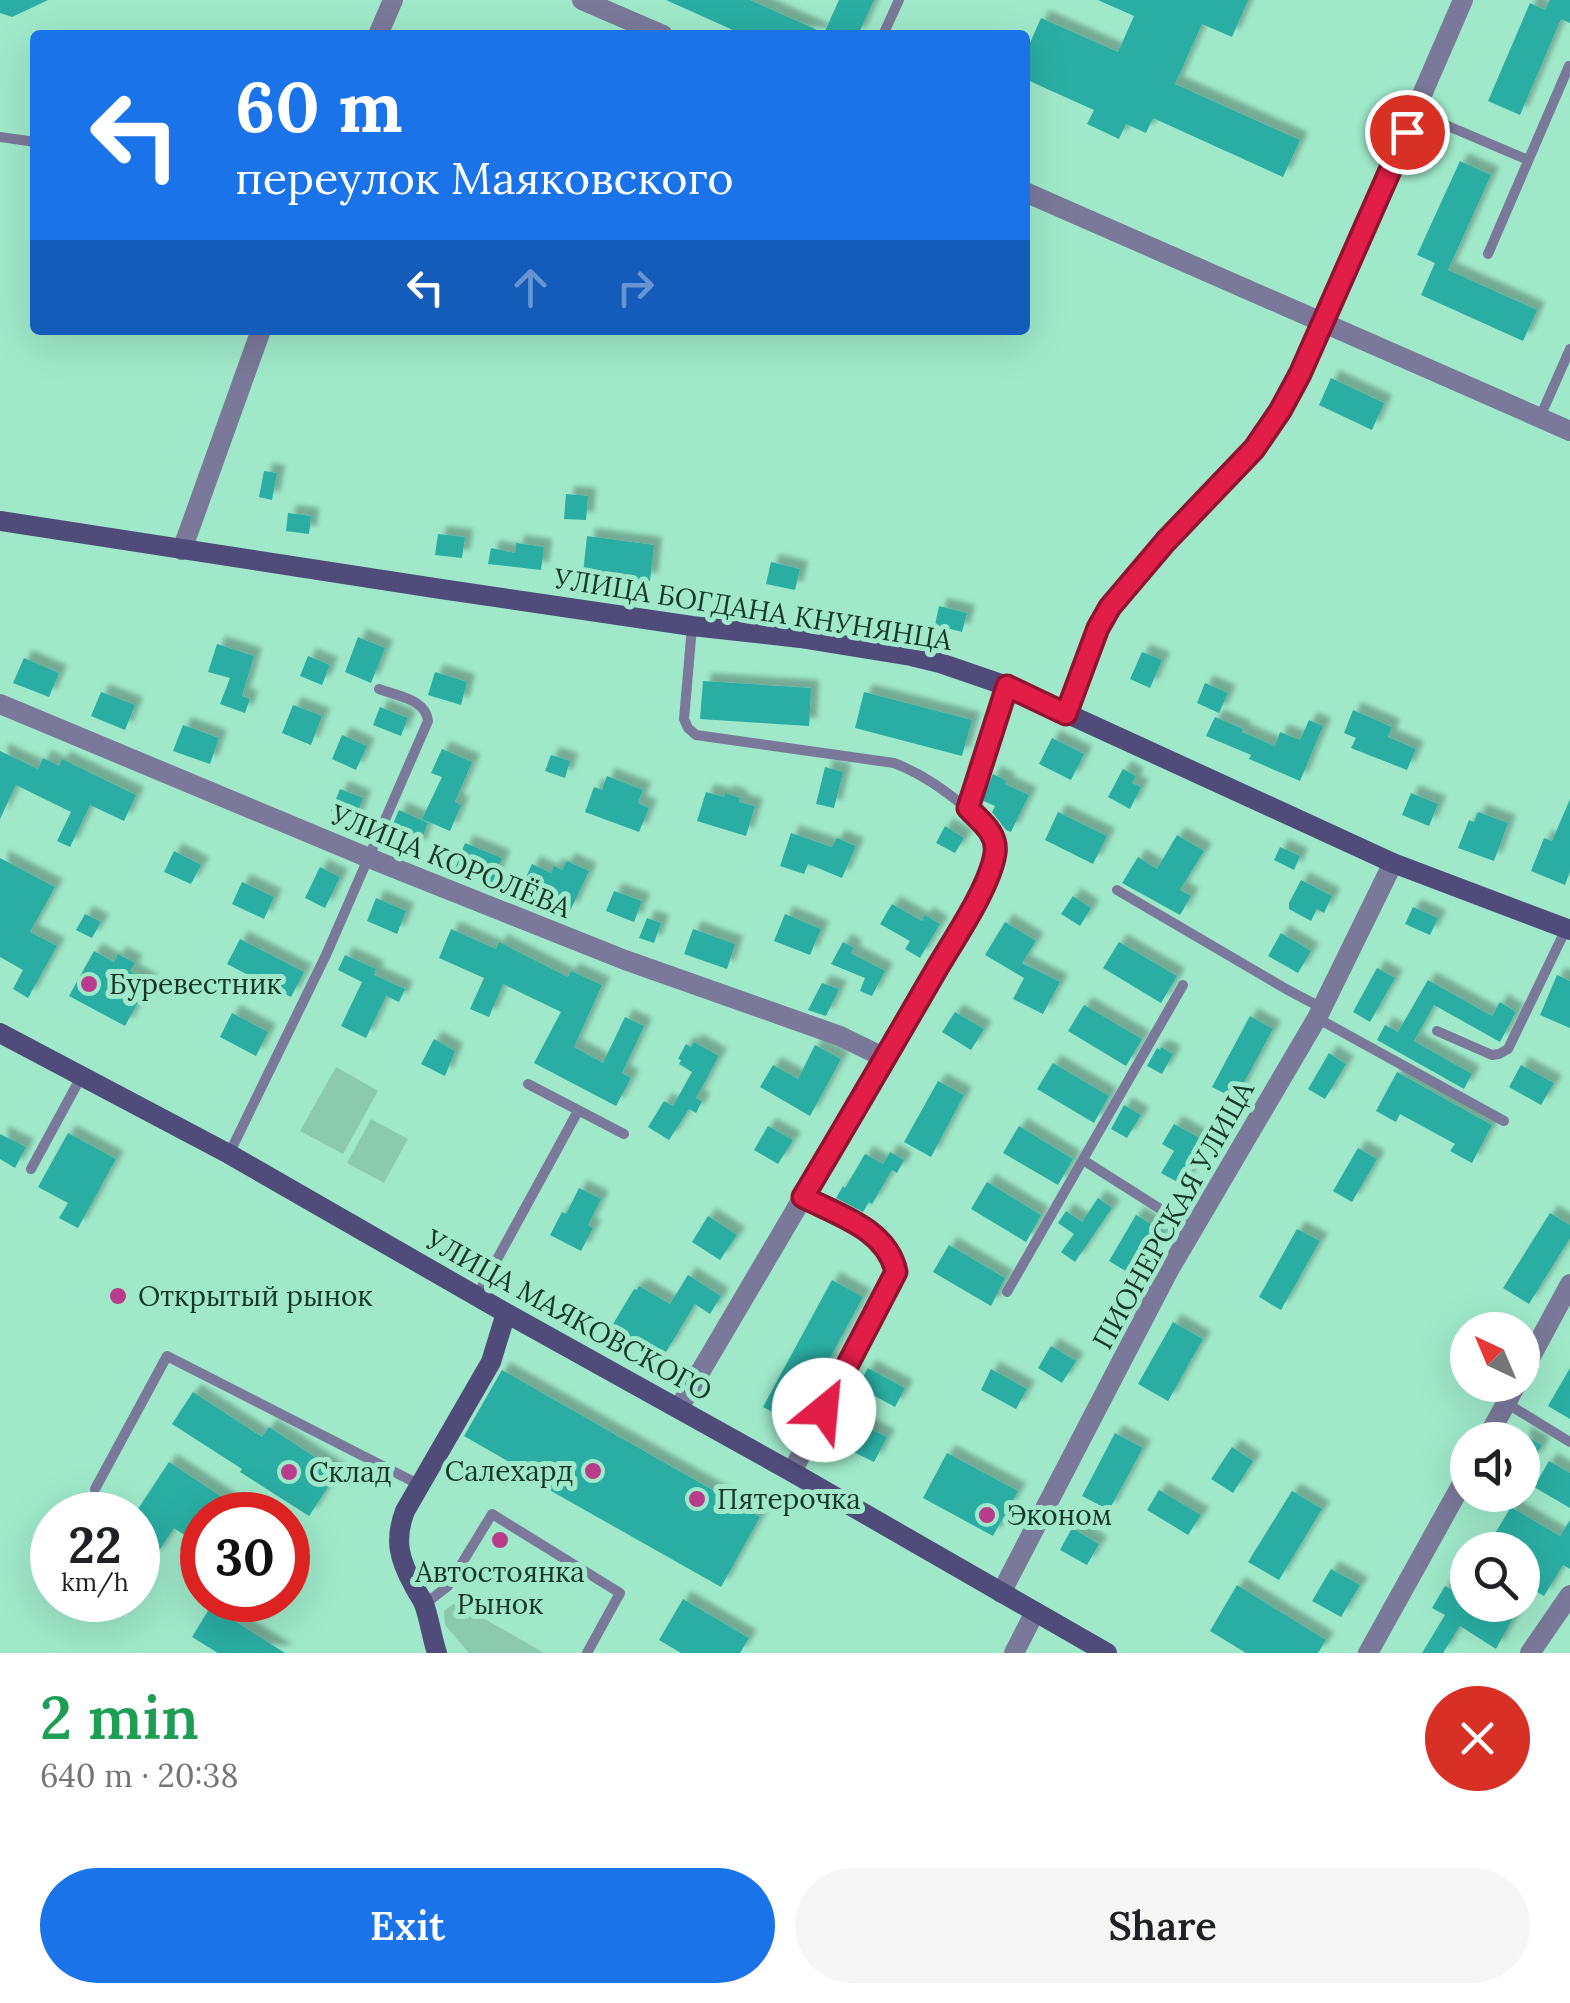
<!DOCTYPE html>
<meta charset="utf-8">
<style>
:root{--surface:#fff;--page:#f6f6f6;--text:#202124;--muted:#757577;--accent:#1a73e8}
body{margin:0;font-family:Lora,serif;background:var(--page);color:var(--text);height:100vh;display:flex;flex-direction:column;font-size:38px;white-space:nowrap}
*{box-sizing:border-box;margin:0}
p{font-size:32px;color:var(--muted)}
.icon{flex:none;width:55px;height:55px;fill:none;stroke:currentColor;stroke-width:2;stroke-linecap:round;stroke-linejoin:round}
.map{position:relative;height:1653px;overflow:hidden}
.sheet{display:flex;flex-direction:column;background:var(--surface);flex:1}
.sheet>*{flex:none}
.banner{position:absolute;left:30px;top:30px;width:1000px;height:305px;border-radius:10px;box-shadow:0 10px 40px #0002;background:#1a73e8;color:#fff;overflow:hidden}
.needle{width:65px;rotate:316deg}
.tools{position:absolute;left:1450px;top:1312px;display:grid;gap:20px}
.tools a{display:grid;place-items:center;width:90px;height:90px;border-radius:50%;background:var(--surface);box-shadow:0 10px 40px #0002;font-size:50px}
.speed{position:absolute;left:30px;top:1492px;display:flex;gap:20px;font-size:50px;font-weight:700;text-align:center}
.speed>*{display:grid;place-content:center;width:130px;height:130px;border-radius:50%;background:var(--surface);box-shadow:0 10px 40px #0002;line-height:1}
.speed small{font-size:25px;font-weight:400}
.speed .limit{border:15px solid #d22;background:#fff;color:#111}
.pin{position:absolute;display:grid;place-items:center;width:85px;height:85px;color:#fff;margin:-42px;border:5px solid #fff;border-radius:50%;box-shadow:0 2px 10px #0007}
.me{position:absolute;width:110px;margin:-55px;rotate:28deg;stroke-linejoin:round;filter:drop-shadow(0 0 8px #0008)}
.turn{display:flex;align-items:center;gap:35px;height:210px;padding:0 40px;font-size:45px}
.turn .icon{width:130px;height:130px;stroke-width:2.5}
.turn b{display:block;font-size:70px;line-height:85px}
.lanes{display:flex;align-items:center;height:95px;padding:0 40px;background:#0003;justify-content:center;gap:50px;direction:ltr}
.lanes .off{opacity:.35}
.round{display:grid;place-items:center;flex:none;width:105px;height:105px;border-radius:52px;background:var(--page)}
.headline{display:flex;align-items:center;justify-content:space-between;height:170px;padding:0 40px}
h1{font-size:60px;font-weight:600;line-height:75px;color:#1e9e55}
.button{display:flex;gap:20px;margin-top:auto;padding:20px 40px}
.button a{flex:1;height:115px;border-radius:60px;background:var(--accent);color:#fff;font-size:40px;font-weight:600;line-height:115px;text-align:center}
.button a+a{background:var(--page);color:var(--text)}
.map>svg:first-child{display:block}
.green{fill:#8bcaaf}
.building{fill:#2aaea3;filter:url(#shadow)}
.lines{fill:none;stroke-linecap:round;stroke-linejoin:round}
.lane{stroke:#7a7999;stroke-width:10}
.street{stroke:#7a7999;stroke-width:20}
.secondary{stroke:#4f4c7a;stroke-width:20}
.route-casing{stroke:#92132f;stroke-width:25}
.route{stroke:#e11d48;stroke-width:18}
.poi-dot{fill:#b93c8a;stroke:#9fe9ca;stroke-width:4}
.labels{text-anchor:middle;stroke-width:10;stroke-linejoin:round;paint-order:stroke}
.street-label{font-size:28px;fill:#18372b;stroke:#9fe9ca}
.poi-label{font-size:28px;fill:#18372b;stroke:#9fe9ca;text-anchor:start}
</style>
<div class="map">
<svg width="1570" height="1653" viewBox="0 0 1570 1653">
<defs>
<filter id="shadow"><feDropShadow dx="8" dy="-8" stdDeviation="2.5" flood-color="#0004"/></filter>
</defs>
<rect width="100%" height="100%" fill="#9fe9ca"/>
<!-- green -->
<path class="green" d="M336 1067 378 1091 343 1154 300 1131Z
M371 1119 408 1139 384 1183 347 1163Z
M453 1604 464 1607 544 1653H469L445 1625 444 1611Z"/>
<!-- building -->
<path class="building" d="M0 0H48L12 17 0 13Z
M666 0H750L824 33 839 0H874L858 35H744Z
M1098 0H1248L1232 37 1202 24 1175 84 1300 140 1283 177 1153 118 1146 133 1126 124 1119 139 1087 124 1094 110 1025 79V54L1041 18 1118 52 1134 16Z
M1550 0H1570V23L1561 19 1520 115 1488 101 1530 3 1545 10Z
M1460 161 1491 175 1448 270 1537 310 1523 341 1421 295 1435 263 1417 255Z
M1331 378 1384 403 1372 430 1319 405Z
M264 471 277 473 272 500 259 497Z
M566 494 588 496 586 520 564 519Z
M288 513 311 516 309 534 286 531Z
M438 534 465 537 462 558 435 555Z
M587 536 654 545 650 581 583 573Z
M516 543 544 547 541 570 488 564 491 548 515 553Z
M771 562 800 569 795 590 766 584Z
M939 606 967 613 962 632 935 625Z
M358 637 385 648 371 683 345 672Z
M217 644 254 656 242 696 250 699 245 713 220 704 230 678 208 672Z
M1142 652 1162 660 1150 688 1130 679Z
M308 656 330 665 322 685 300 676Z
M24 658 59 673 49 697 13 683Z
M435 672 467 682 461 705 428 695Z
M703 681 811 688 809 726 700 719Z
M1205 683 1228 693 1219 713 1197 703Z
M101 692 135 705 125 730 91 716Z
M864 692 972 720 962 756 855 728Z
M293 705 322 716 311 745 282 733Z
M380 707 408 718 401 736 373 725Z
M1353 710 1392 727 1388 737 1416 749 1407 770 1351 748 1356 738 1344 733Z
M1215 717 1243 729 1242 732 1275 746 1280 732 1300 740 1309 720 1323 726 1300 781 1249 759 1251 755 1206 736Z
M183 725 219 738 210 764 173 751Z
M342 735 367 746 356 770 332 759Z
M1052 738 1084 754 1071 780 1039 764Z
M442 749 472 762 455 802 461 805 450 831 422 819 442 777 431 773Z
M0 751 38 769 43 758 59 766 62 759 136 795 124 821 90 805 70 847 57 841 71 812 16 785 0 819Z
M551 755 570 761 565 778 545 771Z
M825 767 843 772 834 808 816 804Z
M1123 769 1136 776 1132 783 1141 787 1130 809 1108 797Z
M993 774 1007 781 1005 784 1029 795 1011 832 1006 830 992 812 995 806 981 800Z
M607 776 643 790 638 803 649 808 639 832 585 812 594 787 602 790Z
M340 789 363 798 355 820 331 811Z
M706 792 724 797 725 793 740 798 739 802 755 806 746 836 697 821Z
M1411 793 1438 804 1429 826 1402 815Z
M1570 799V871L1565 885 1531 871 1544 838 1552 841Z
M399 810 428 823 418 848 388 835Z
M1058 812 1107 836 1093 864 1045 840Z
M1478 812 1508 823 1494 861 1458 848 1469 820 1474 822Z
M945 826 964 838 955 853 936 843Z
M791 833 832 847 837 838 856 846 842 878 808 864 804 874 780 866Z
M1177 835 1204 851 1180 890 1191 896 1180 915 1122 883 1138 857 1157 869Z
M465 843 502 858 492 884 455 869Z
M1280 847 1300 856 1294 870 1274 860Z
M174 851 201 865 191 884 164 872Z
M0 858 55 887 30 932 57 946 28 998 13 989 23 970 0 957Z
M567 861 589 871 570 911 534 894 528 905 516 899 532 864 551 873 554 866 562 870Z
M320 867 340 877 325 908 305 898Z
M1301 880 1332 896 1324 913 1317 909 1311 921 1289 909V903Z
M242 882 274 897 264 919 232 904Z
M614 891 642 901 634 922 606 911Z
M1073 896 1091 908 1080 926 1061 914Z
M376 898 406 911 397 934 367 921Z
M892 904 922 921 925 915 940 924 920 958 905 949 910 941 880 924Z
M1413 907 1438 918 1430 935 1405 924Z
M85 914 101 922 92 938 76 930Z
M785 914 821 929 810 955 774 941Z
M647 918 661 923 654 943 639 938Z
M1005 922 1036 941 1022 963 1060 982 1043 1014 1013 999 1024 978 985 955Z
M451 929 496 949 499 942 568 977 571 971 602 985 574 1047 603 1063 625 1017 644 1026 622 1073 631 1078 616 1106 534 1063 561 1012 503 984 489 1017 470 1009 484 978 439 958Z
M693 929 735 944 727 969 684 954Z
M1281 933 1311 951 1298 973 1268 956Z
M240 939 304 972 291 997 227 964Z
M843 942 854 948 851 953 885 971 872 996 860 991 865 978 831 964Z
M1119 942 1177 976 1161 1003 1103 968Z
M94 951 114 962 118 954 135 963 130 971 149 982 125 1026 69 996Z
M345 955 376 969 374 975 405 989 399 1002 386 996 366 1038 341 1026 362 982 338 970Z
M1377 968 1395 978 1370 1022 1353 1012Z
M1557 975 1570 981V1028L1540 1015Z
M1428 980 1492 1016 1500 1002 1516 1012 1500 1042 1434 1005 1414 1041 1472 1074 1464 1089 1377 1040 1385 1025 1398 1032Z
M822 983 839 989 826 1016 808 1010Z
M1084 1005 1142 1039 1126 1066 1068 1031Z
M955 1012 984 1029 971 1050 942 1032Z
M232 1013 268 1032 256 1056 220 1037Z
M1250 1016 1273 1029 1235 1099 1212 1087Z
M434 1039 455 1051 445 1076 421 1064Z
M694 1042 719 1056 696 1098 702 1101 696 1113 689 1109 669 1140 648 1127 664 1101 673 1106 692 1072 679 1064 681 1060 678 1059 686 1044 691 1047Z
M815 1045 841 1059 810 1116 760 1087 773 1065 798 1079Z
M1161 1047 1173 1054 1162 1074 1147 1066 1157 1048 1160 1050Z
M1329 1053 1346 1064 1325 1099 1308 1089Z
M1053 1063 1109 1096 1094 1123 1037 1089Z
M1521 1065 1554 1083 1541 1105 1509 1087Z
M1397 1072 1492 1125 1472 1163 1450 1151 1455 1144 1400 1114 1396 1122 1376 1111Z
M938 1081 964 1095 931 1157 904 1142Z
M1124 1105 1141 1115 1127 1138 1111 1129Z
M1174 1124 1207 1142 1183 1185 1161 1173 1174 1151 1162 1144Z
M768 1126 793 1140 778 1164 754 1150Z
M1019 1126 1073 1159 1058 1185 1003 1153Z
M68 1133 116 1159 78 1228 59 1218 68 1203 38 1187Z
M0 1134 26 1147 15 1168 0 1159Z
M1358 1148 1377 1159 1352 1202 1333 1191Z
M890 1152 904 1160 897 1173 892 1170 872 1204 869 1202 863 1212 836 1198 843 1186 845 1188 865 1154 883 1164Z
M987 1182 1041 1215 1026 1242 971 1209Z
M579 1188 601 1199 588 1225 593 1228 581 1251 550 1235 562 1212 566 1214Z
M1098 1198 1112 1208 1075 1262 1061 1252 1074 1234 1058 1223 1066 1211 1082 1222Z
M1550 1213 1570 1225V1238L1529 1304 1503 1288Z
M1136 1215 1164 1232 1137 1278 1109 1261Z
M708 1216 737 1235 720 1260 692 1242Z
M1297 1229 1320 1241 1281 1310 1259 1297Z
M949 1245 1005 1278 991 1306 933 1272Z
M688 1275 721 1296 710 1314 695 1304 666 1352 663 1351 660 1357 614 1330 617 1326 613 1324 634 1289 637 1290 639 1286 670 1304Z
M832 1280 863 1297 794 1424 763 1407Z
M1173 1322 1203 1339 1168 1401 1138 1384Z
M1051 1346 1076 1361 1062 1383 1038 1368Z
M868 1368 905 1388 895 1407 858 1387Z
M1570 1368V1419L1548 1406Z
M991 1369 1027 1389 1016 1409 981 1390Z
M502 1370 760 1517 721 1587 514 1470 516 1466 464 1436Z
M193 1392 262 1437 269 1427 338 1472 309 1516 240 1472 242 1469 172 1424Z
M838 1413 887 1437 874 1462 825 1438Z
M1115 1433 1143 1448 1109 1510 1082 1496Z
M1522 1434 1542 1445 1533 1461 1522 1455Z
M1232 1447 1253 1461 1233 1493 1211 1479Z
M947 1453 1018 1491 993 1536 923 1498Z
M1549 1461 1570 1473V1508L1534 1487Z
M169 1462 249 1515H202V1547L174 1528 154 1558 138 1547V1509Z
M1159 1490 1201 1515 1188 1535 1147 1510Z
M1292 1491 1322 1509 1279 1580 1248 1562Z
M1511 1507 1560 1536 1570 1520V1569L1563 1565 1544 1596 1522 1583V1550H1485Z
M1072 1528 1099 1544 1087 1565 1060 1550Z
M1331 1569 1360 1585 1341 1617 1312 1601Z
M1237 1585 1326 1640 1318 1653H1246L1210 1631Z
M1445 1586 1468 1599V1605H1520L1496 1649 1460 1626 1443 1653H1422L1445 1615 1432 1608Z
M683 1599 749 1638 740 1653H681L659 1640Z
M211 1606 285 1653H218L192 1637Z"/>
<g class="lines">
<!-- lane -->
<path class="lane" d="M883 35 899 0
M1415 112 1528 160
M0 137 35 142
M1488 254 1569 66
M1540 417 1570 349
M692 627 684 719 688 728 696 735 894 763C923 774 944 790 968 809L1007 687
M1117 890 1286 989 1322 1008
M1317 1018 1504 1121
M1437 1031 1492 1055 1499 1054 1508 1049 1566 929
M528 1084 624 1134
M229 1154 326 955 428 721C426 699 397 696 379 689
M1083 1160 1192 1229
M31 1169 81 1077
M1007 1292 1183 985
M477 1296 578 1111
M1506 1403 1570 1442
M95 1489 167 1356 420 1485
M425 1604 448 1586 492 1514 620 1593 587 1653"/>
<!-- street -->
<path class="street" d="M582 0 663 35
M378 35 393 0
M1025 192 1570 431
M182 550 261 330
M0 704 369 858 625 960 840 1036 885 1058
M1066 713 1099 628 1110 607 1166 541 1254 449 1281 411 1324 321 1463 0
M1522 1373 1570 1284
M679 1408 952 944C963 923 1002 862 995 839 991 827 977 817 968 809
M1486 1440 1516 1385
M792 1472 896 1272C887 1229 838 1215 803 1197
M1001 1593 1169 1270 1317 1018 1393 863
M1014 1653 1035 1612
M1368 1653 1468 1473
M1530 1653 1570 1595"/>
<!-- secondary -->
<path class="secondary" d="M0 521 441 589 692 626 800 638 911 656 940 663 1007 686 1393 863 1570 930
M0 1033 229 1154 506 1313 792 1472 1107 1653
M437 1653C432 1638 430 1622 425 1607 423 1599 417 1593 414 1586 399 1559 394 1540 405 1511L491 1362 506 1313"/>
</g>
<g class="lines">
<!-- route casing -->
<g class="route-casing">
<path id="route" d="M824 1410 896 1272C887 1229 838 1215 803 1197 848 1122 892 1046 936 970 954 939 990 887 995 853 998 833 980 821 968 808L1007 686 1066 714 1098 628 1110 607 1166 541 1254 449 1280 411 1300 374 1407 132"/>
</g>
<!-- route -->
<use href="#route" class="route"/>
</g>
<!-- markers -->
<g class="poi-dot">
<circle cx="89" cy="984" r="10"/>
<circle cx="118" cy="1296" r="10"/>
<circle cx="593" cy="1471" r="10"/>
<circle cx="289" cy="1472" r="10"/>
<circle cx="697" cy="1499" r="10"/>
<circle cx="987" cy="1515" r="10"/>
<circle cx="500" cy="1540" r="10"/>
</g>
<g class="labels">
<!-- street labels -->
<g class="street-label">
<text transform="translate(753 609) rotate(9)" y="10">УЛИЦА БОГДАНА КНУНЯНЦА</text>
<text transform="translate(451 861) rotate(22)" y="10">УЛИЦА КОРОЛЁВА</text>
<text transform="translate(1173 1215) rotate(-61)" y="10">ПИОНЕРСКАЯ УЛИЦА</text>
<text transform="translate(569 1315) rotate(29)" y="10">УЛИЦА МАЯКОВСКОГО</text>
</g>
<!-- poi labels -->
<g class="poi-label">
<text x="109" y="994">Буревестник</text>
<text x="138" y="1306">Открытый рынок</text>
<text x="573" y="1481" text-anchor="end">Салехард</text>
<text x="309" y="1482">Склад</text>
<text x="717" y="1509">Пятерочка</text>
<text x="1007" y="1525">Эконом</text>
<text x="500" y="1582" text-anchor="middle">Автостоянка<tspan x="500" dy="32">Рынок</tspan></text>
</g>
</g>
</svg>
<div class="tools">
<a><svg class="needle" viewBox="-14 -14 28 28"><path d="M0-13l5 13h-10z" fill="#e53935"/><path d="M0 13l5-13h-10z" fill="#757577"/></svg></a>
<a><svg class="icon" aria-label="sound" viewBox="0 0 24 24"><path d="M4 9h4l5-4v14l-5-4H4zM17 9q2 3 0 6"/></svg></a>
<a><svg class="icon" aria-label="search" viewBox="0 0 24 24"><circle cx="10" cy="10" r="6"/><path d="M15 15l6 6"/></svg></a>
</div>
<div class="speed"><div>22<small>km/h</small></div><div class="limit">30</div></div>
<div class="pin" style="left:1407px;top:132px;background:#d93025"><svg class="icon" aria-label="arrive" viewBox="0 0 24 24"><path d="M6 21V4h12l-3 4 3 4H6"/></svg></div>
<svg class="me" style="left:824px;top:1410px" viewBox="-20 -20 40 40"><circle r="19" fill="#fff"/><path d="M0-13L10 11 0 6-10 11z" fill="#e11d48"/></svg>
<div class="banner">
<div class="turn"><svg class="icon" aria-label="left" viewBox="0 0 24 24"><path d="M17 20v-9H6M10 6l-5 5 5 5"/></svg><div><b>60 m</b>переулок Маяковского</div></div>
<div class="lanes"><svg class="icon" aria-label="left" viewBox="0 0 24 24"><path d="M17 20v-9H6M10 6l-5 5 5 5"/></svg><svg class="icon off" aria-label="ahead" viewBox="0 0 24 24"><path d="M12 20V5M6 11l6-6 6 6"/></svg><svg class="icon off" aria-label="right" viewBox="0 0 24 24"><path d="M7 20v-9h11M14 6l5 5-5 5"/></svg></div>
</div>
</div>
<section class="sheet">
<div class="headline"><div><h1>2 min</h1><p>640 m · 20:38</p></div><a class="round" style="background:#d93025;color:#fff"><svg class="icon" aria-label="close" viewBox="0 0 24 24"><path d="M6 6l12 12M18 6L6 18"/></svg></a></div>
<div class="button"><a>Exit</a><a>Share</a></div>
</section>
